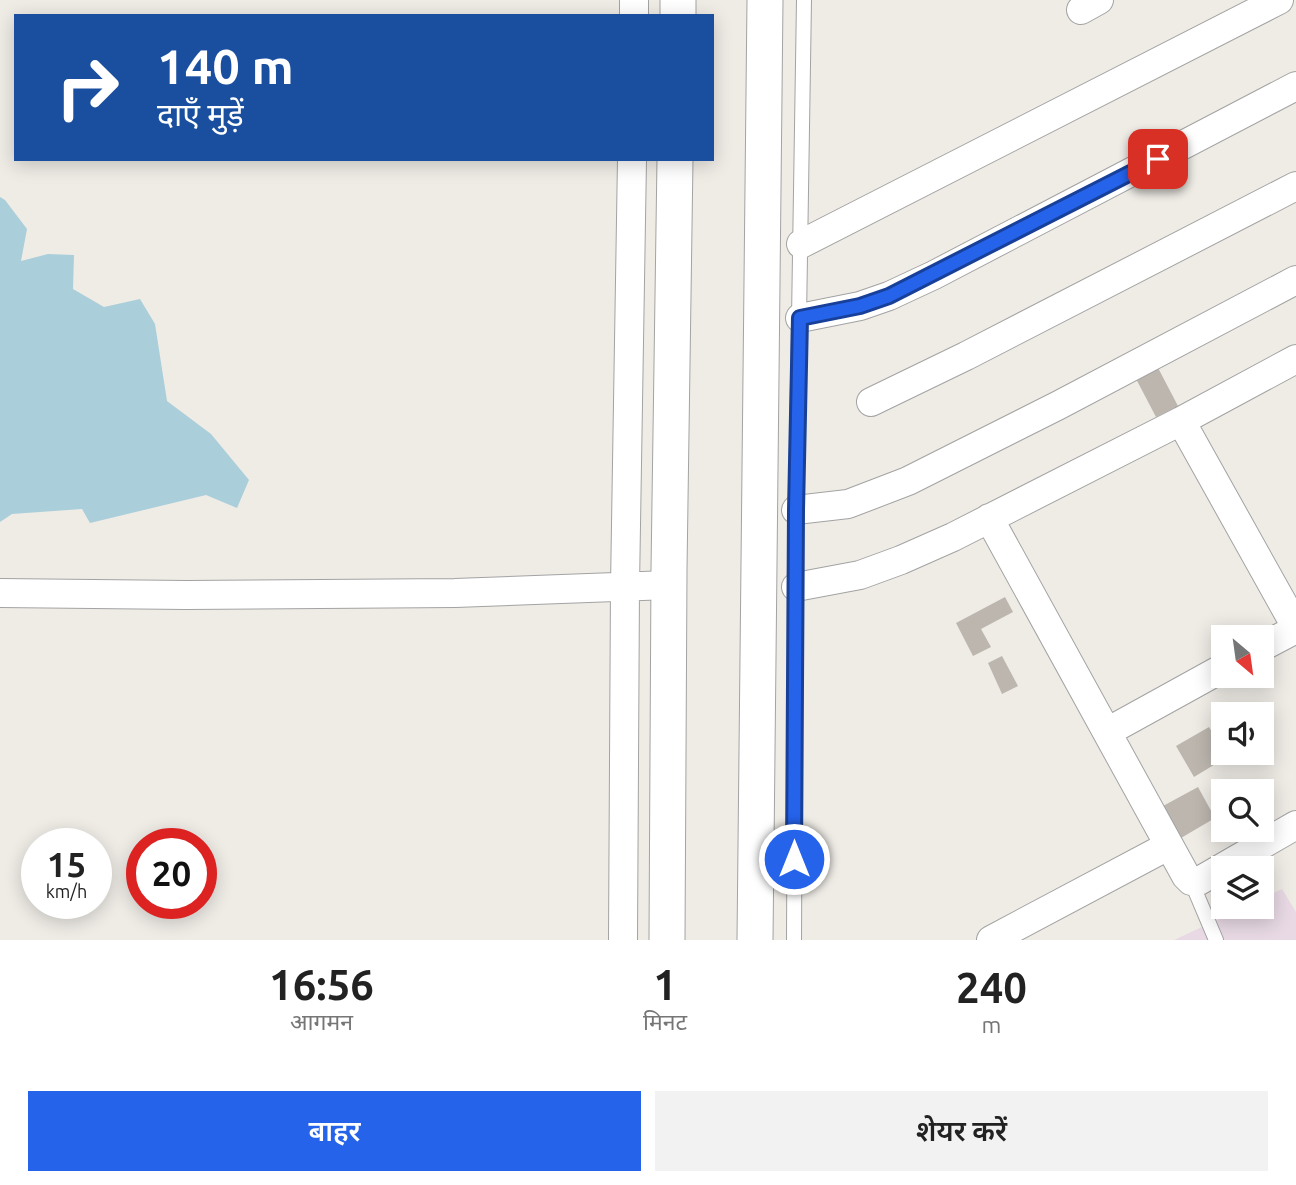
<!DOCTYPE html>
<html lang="hi">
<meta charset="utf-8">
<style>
:root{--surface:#fff;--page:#f2f2f2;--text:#222;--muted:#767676;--accent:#2563eb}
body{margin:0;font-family:Ubuntu,"Noto Sans Devanagari",sans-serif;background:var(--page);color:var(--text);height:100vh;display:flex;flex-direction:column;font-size:26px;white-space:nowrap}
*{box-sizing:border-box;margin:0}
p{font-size:23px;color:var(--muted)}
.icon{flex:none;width:38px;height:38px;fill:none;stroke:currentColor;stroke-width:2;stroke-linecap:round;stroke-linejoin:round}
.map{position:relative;height:940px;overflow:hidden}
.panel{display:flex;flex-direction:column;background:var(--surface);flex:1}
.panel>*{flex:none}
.hud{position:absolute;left:14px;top:14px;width:700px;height:147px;border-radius:0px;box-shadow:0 4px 18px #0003;background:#1a4fa0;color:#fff;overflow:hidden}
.needle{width:46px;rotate:151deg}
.tools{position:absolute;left:1211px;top:625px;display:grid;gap:14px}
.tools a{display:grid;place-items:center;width:63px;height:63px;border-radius:0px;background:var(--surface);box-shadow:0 4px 18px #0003;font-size:35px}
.speed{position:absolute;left:21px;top:828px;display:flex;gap:14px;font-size:35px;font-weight:700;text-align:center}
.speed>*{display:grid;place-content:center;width:91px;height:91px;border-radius:50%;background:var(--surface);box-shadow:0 4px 18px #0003;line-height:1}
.speed small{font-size:18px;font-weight:400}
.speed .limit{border:10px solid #d22;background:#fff;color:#111}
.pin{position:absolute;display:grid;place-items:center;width:60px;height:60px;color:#fff;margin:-30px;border-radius:14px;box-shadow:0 4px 10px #0006}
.me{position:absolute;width:77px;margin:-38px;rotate:0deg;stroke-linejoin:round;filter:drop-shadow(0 0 5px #0008)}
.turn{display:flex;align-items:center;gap:24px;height:147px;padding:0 28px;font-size:32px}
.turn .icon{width:91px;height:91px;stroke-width:2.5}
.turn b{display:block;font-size:49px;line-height:60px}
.eta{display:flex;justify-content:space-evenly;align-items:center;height:119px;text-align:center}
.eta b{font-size:42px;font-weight:600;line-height:49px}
.primary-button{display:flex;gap:14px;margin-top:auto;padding:14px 28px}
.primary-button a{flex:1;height:80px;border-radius:0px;background:var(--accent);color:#fff;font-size:28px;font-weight:600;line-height:80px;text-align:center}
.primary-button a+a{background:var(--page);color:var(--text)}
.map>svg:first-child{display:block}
.industrial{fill:#e8d9e5}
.water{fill:#aaceda}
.building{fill:#bcb6af}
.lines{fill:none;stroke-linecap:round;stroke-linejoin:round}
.service-casing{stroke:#a3a3a3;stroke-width:16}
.minor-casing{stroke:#a3a3a3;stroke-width:30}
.tertiary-casing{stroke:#a3a3a3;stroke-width:37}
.service{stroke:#fff;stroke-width:14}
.minor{stroke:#fff;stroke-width:28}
.tertiary{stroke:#fff;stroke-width:35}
.route-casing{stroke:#184099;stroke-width:18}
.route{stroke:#2563eb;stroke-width:12}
</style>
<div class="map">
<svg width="1296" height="940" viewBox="0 0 1296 940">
<rect width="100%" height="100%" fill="#efece6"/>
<!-- industrial -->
<path class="industrial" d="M1282 889 1296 912V940H1174L1245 907 1262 906V898Z"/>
<!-- water -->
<path class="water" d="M0 197 5 200 27 229 21 261 48 254 74 255 73 289 104 307 140 299 155 324 167 401 211 434 249 480 237 508 206 495 90 523 82 509 12 514 0 522Z"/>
<!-- building -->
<path class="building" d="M1156 364 1178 406 1156 417 1134 375Z
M1005 597 1013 612 981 629 991 647 973 656 956 623Z
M1002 656 1018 686 1002 694 988 663Z
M1209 727 1227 757 1194 777 1176 746Z
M1198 787 1215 818 1181 838 1163 806Z"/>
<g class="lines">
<!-- service casing -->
<g class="service-casing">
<path id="service" d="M1191 881 1216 940
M794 940 796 510 804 0"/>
</g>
<!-- minor casing -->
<g class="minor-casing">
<path id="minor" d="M1081 10 1099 0
M634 16V0
M801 244 1279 0
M800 318 860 306 889 296 934 275 1296 86
M871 402 966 356 1296 186
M1181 421 1296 627
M796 510 848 504 908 481 1059 405 1296 280
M989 518 1186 876 1191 881H1199L1296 825
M796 587 860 575 901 560 953 537 1181 421 1296 359
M0 593 186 595 455 593 669 585
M1262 647 1296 629
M1107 732 1223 668
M623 940 625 586 632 159
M991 940 1168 846"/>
</g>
<!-- tertiary casing -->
<g class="tertiary-casing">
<path id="tertiary" d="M678 16V0
M667 940 669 570 675 159
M755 940 765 0"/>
</g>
<!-- service -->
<use href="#service" class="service"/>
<!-- minor -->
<use href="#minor" class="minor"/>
<!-- tertiary -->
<use href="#tertiary" class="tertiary"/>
</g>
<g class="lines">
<!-- route casing -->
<g class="route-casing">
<path id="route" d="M794 859 796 510 800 318 860 306 889 296 1158 159"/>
</g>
<!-- route -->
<use href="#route" class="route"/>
</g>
</svg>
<div class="tools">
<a><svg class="needle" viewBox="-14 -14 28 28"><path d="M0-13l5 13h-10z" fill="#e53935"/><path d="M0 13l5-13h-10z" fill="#767676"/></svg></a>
<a><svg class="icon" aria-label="sound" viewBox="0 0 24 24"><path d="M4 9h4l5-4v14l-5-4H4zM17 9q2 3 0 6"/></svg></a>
<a><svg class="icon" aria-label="search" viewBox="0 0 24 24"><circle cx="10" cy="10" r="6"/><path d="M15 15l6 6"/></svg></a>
<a><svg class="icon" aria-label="layers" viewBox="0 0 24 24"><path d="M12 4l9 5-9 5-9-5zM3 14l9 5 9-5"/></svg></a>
</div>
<div class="speed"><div>15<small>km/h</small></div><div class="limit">20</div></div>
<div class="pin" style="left:1158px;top:159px;background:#d93025"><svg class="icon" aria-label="arrive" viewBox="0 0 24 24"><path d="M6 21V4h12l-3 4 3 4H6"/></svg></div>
<svg class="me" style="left:794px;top:859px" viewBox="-20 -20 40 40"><circle r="17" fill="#2563eb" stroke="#fff" stroke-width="3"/><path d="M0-11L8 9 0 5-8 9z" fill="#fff"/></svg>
<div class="hud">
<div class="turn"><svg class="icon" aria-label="right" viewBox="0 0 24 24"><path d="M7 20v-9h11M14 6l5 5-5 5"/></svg><div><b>140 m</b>दाएँ मुड़ें</div></div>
</div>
</div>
<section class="panel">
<div class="eta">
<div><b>16:56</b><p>आगमन</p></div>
<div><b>1</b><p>मिनट</p></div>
<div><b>240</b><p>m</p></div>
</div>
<div class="primary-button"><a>बाहर</a><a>शेयर करें</a></div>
</section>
